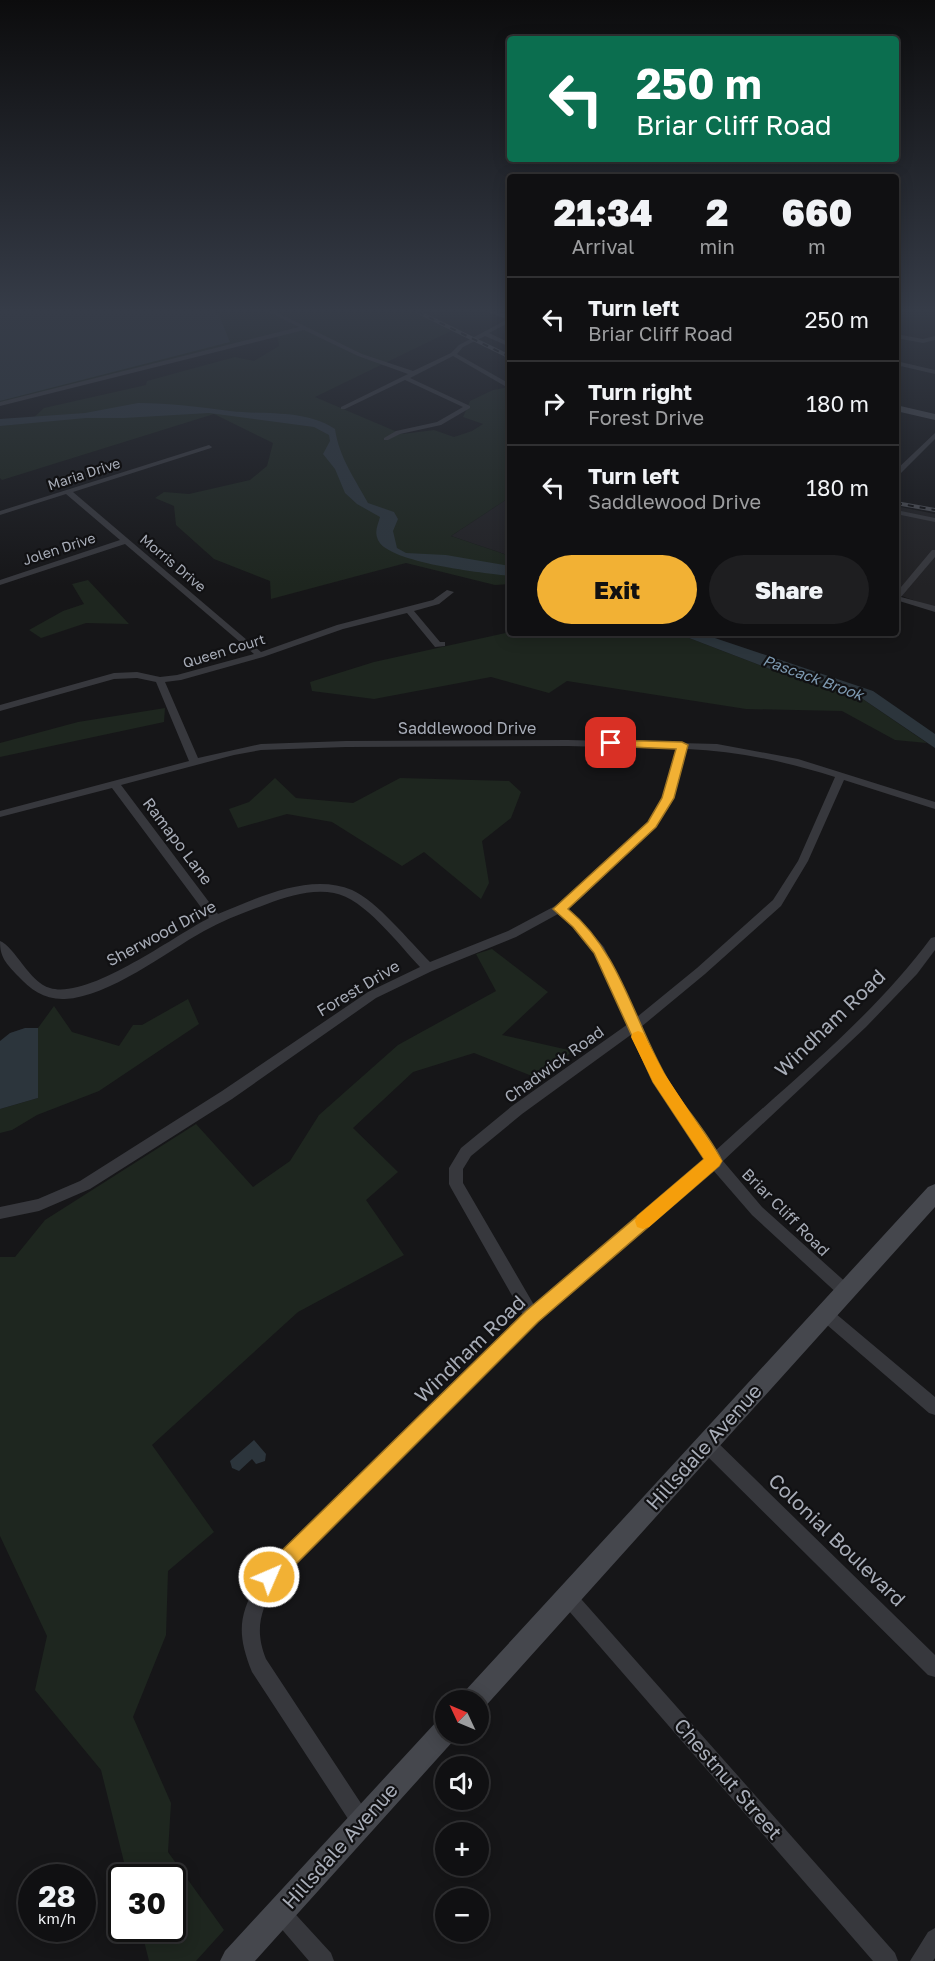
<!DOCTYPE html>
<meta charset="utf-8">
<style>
:root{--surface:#101012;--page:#1e1e20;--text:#f1f3f6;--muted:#9c9d9f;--line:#303032;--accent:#f2b134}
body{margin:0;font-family:"Golos Text",sans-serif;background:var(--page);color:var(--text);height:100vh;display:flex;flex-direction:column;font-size:22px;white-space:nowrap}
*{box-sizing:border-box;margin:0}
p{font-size:20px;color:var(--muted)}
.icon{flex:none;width:33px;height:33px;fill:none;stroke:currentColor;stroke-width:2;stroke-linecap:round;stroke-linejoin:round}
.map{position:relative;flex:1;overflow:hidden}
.side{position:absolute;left:507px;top:174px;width:392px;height:462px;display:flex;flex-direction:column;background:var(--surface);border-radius:6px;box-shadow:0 3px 15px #0003,0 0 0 2px var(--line)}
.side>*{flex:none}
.banner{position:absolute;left:507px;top:36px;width:392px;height:126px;border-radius:6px;box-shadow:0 3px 15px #0003,0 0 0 2px var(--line);background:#0b6e4f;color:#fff;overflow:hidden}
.needle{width:39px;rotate:314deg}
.controls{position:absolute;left:435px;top:1690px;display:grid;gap:12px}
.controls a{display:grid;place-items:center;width:54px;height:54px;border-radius:50%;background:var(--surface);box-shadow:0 3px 15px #0003,0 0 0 2px var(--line);font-size:30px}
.speed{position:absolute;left:18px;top:1864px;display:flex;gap:12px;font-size:30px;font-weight:700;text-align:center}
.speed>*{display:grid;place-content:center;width:78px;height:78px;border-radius:50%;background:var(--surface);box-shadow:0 3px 15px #0003,0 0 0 2px var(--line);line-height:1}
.speed small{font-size:15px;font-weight:400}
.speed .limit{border:3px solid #111;border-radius:9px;background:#fff;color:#111}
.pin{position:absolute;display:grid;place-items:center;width:51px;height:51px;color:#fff;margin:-26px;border-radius:12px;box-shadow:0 3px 9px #0006}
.me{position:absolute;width:66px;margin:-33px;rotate:45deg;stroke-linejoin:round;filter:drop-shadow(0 0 4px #0008)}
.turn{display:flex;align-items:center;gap:21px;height:126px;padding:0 30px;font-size:27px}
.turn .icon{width:78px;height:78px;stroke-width:2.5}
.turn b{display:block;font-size:42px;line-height:51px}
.eta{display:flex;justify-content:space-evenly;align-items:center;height:102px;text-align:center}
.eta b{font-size:36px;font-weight:800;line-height:42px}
.action{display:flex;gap:12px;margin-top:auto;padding:12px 30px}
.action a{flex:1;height:69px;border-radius:36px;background:var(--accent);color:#111;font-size:24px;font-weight:800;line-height:69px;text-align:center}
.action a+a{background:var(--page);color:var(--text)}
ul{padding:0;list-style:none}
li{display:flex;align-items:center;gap:18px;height:84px;padding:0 30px;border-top:2px solid var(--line)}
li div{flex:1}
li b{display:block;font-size:22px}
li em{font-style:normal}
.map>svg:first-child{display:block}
.built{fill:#222225}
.green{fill:#1e261f}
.water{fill:#2c353c}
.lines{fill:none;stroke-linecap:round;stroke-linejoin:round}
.street{fill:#37383d;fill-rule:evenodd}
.secondary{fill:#45474d;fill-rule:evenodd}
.rail-casing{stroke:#4a4c52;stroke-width:4}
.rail{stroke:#111113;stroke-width:2;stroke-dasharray:6;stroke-linecap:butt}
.route{fill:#f2b134;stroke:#9d7322;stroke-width:1.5}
.slow{fill:#f59e0b}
.labels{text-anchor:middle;stroke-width:4.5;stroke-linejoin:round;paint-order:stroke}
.far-street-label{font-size:14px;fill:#a8adb8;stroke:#111113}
.far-water-label{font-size:15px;font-style:italic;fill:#7f9bb3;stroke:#111113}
.street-label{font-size:16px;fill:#a8adb8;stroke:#111113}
.near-street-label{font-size:20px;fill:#a8adb8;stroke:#111113}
</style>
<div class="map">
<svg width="935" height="1961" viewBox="0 0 935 1961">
<rect width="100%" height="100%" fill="#161618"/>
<!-- built -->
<path class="built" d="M510 497V556L451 536Z
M896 506 935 514V608L896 594Z"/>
<!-- green -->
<path class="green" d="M214 312H413L451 331 315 397 402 434 434 430 454 437 472 431 483 424 463 417 470 401 493 390 510 387V497L451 536 510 556V584L495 585 406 563 271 599 270 581 214 559 176 525 174 506 155 498 164 492 189 494 250 480 267 466 273 443 214 414 2 480 0 478V419L33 418 44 408 146 385 147 381 235 357 254 361 279 346 278 338 273 336 0 405V401L218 313Z
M88 580 129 624 86 623 41 638 29 630 63 611 84 604 72 584Z
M510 632 676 633 791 677 848 689 927 743 895 740 842 711 746 709 567 681 549 693 491 677 374 699 312 691 310 682 374 662Z
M165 708 164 722 0 757V743L78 722Z
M275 778 296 798 353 803 400 778 509 781 521 792 511 818 482 841 489 883 481 899 424 852 402 866 332 822 287 814 238 828 229 809 249 802Z
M492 949 548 992 502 1035 573 1051 537 1078 474 1053 413 1072 353 1128 398 1172 366 1200 404 1255 298 1312 152 1445 214 1532 168 1571 166 1635 133 1717 171 1803 168 1852 224 1930 196 1961H149L141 1929H172V1878H128L101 1770 35 1690 47 1636 0 1536V1257H15L45 1220 196 1124 253 1187 290 1161 319 1115 398 1045 496 991 476 954Z
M188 999 199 1024 99 1091 37 1115 12 1130 0 1133V1109L38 1098V1028L54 1006 72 1032 119 1046 133 1025H142Z"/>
<!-- water -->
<path class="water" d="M0 312H214L218 313 230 342 0 401Z
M138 403C170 403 199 407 230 411 264 415 305 409 335 429 339 457 355 479 368 503L394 512 398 519 393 531 397 548 406 553 446 555 510 566V576C484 573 388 563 378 540 374 531 378 525 380 517L357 504 345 493 335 469 323 454 330 441 329 435 314 427 209 413 124 418H86L0 426V419L85 413Z
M676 633H700L873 691 935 734V748L848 689 791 677Z
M25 1028H38V1098L0 1109V1041L10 1033Z
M254 1440 266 1454 265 1461 256 1464 252 1459 239 1471 232 1468 230 1461Z"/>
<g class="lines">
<!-- street -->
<path class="street" d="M269 312H276L362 354 413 371 451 353 459 345 510 318V322L489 333 510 343V347L485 336 463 347 457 354 510 384V389L453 356 410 378 470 406V408L441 425 400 434 388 440H384V438L396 431 437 422 463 407 405 380 345 409H341V407L408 374 358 356 304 330 0 406V402L299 327Z
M896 334 923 339 935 336V340L923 343 896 338Z
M896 361 935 370V374L896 365Z
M935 433V439L899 475H896V470Z
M209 445 212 447 211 448 73 492 261 652 337 625 433 600 447 590 454 592 439 604 414 611 440 642H445V646L435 647 407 613 343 629 263 657 181 680 165 682 198 758 261 744 346 741 568 740 717 744 798 759 935 802V809L844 780 808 861 781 906 705 974 641 1027 663 1074 715 1151C788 1084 872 1018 931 938L935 937V950L917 974 866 1027 723 1161 762 1207 850 1286 852 1291 850 1296 845 1298 840 1296 752 1215 713 1170 537 1321 275 1583C261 1611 254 1629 266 1659L368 1814 371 1821 368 1828 361 1831 354 1828 252 1672C234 1627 241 1612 263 1571L523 1315 451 1188 449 1184V1168L461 1148 512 1106 628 1024 595 952 573 927 558 914 516 937 432 971 376 998 232 1099 90 1189 39 1211 0 1219V1207L38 1199 80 1181 222 1091 368 992 420 967C399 945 364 898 334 893 311 889 289 896 267 904 245 912 224 920 204 931 166 952 109 997 65 999 45 1000 31 990 18 976 6 963 0 958 0 941 14 946 30 983 50 988 88 1000 174 936 209 918L112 788 0 817V811L189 761 156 682 137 678 114 679 0 711V705L114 673 137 672 160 677 177 675 254 654 125 544 0 585V580L120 540 66 494 0 515V511ZM568 746 677 749 663 798 648 822 572 893 555 906 508 931 430 962C410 942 377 901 352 890 310 872 257 898 218 914L121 785 234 755 261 750 346 747ZM687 749C738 751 787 762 835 777L798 861 773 900 697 968 637 1017 604 947 581 921 567 909 580 899 656 826 673 798ZM632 1034 653 1081 706 1160 534 1305 463 1183V1169L471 1156 522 1114Z
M896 510 935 518V522L896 514Z
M932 550H935V557L901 597 935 606V612L896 600V593Z
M824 1306 829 1308 935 1397V1415L929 1413 819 1318 816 1313 819 1308Z
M707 1436 713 1438 935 1655V1677L928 1675 701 1450 699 1444 701 1438Z
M568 1588 574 1591 895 1953 898 1961H873L562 1603 559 1597 562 1591Z
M280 1902 287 1905 331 1953 334 1961H309L273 1919 270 1912 273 1905Z
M935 1928V1958L933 1961H910L928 1932Z"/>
<!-- secondary -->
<path class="secondary" d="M487 312H498L510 315V320Z
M896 405 935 414V420L896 411Z
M935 1184V1207L482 1710 478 1712V1701H460L464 1692 928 1187Z
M446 1717V1734H458L455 1739 255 1961H220L225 1951 437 1721Z"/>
<!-- rail casing -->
<g class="rail-casing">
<path id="rail" d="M418 312 510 357
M896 503 935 510"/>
</g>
<!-- rail -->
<use href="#rail" class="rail"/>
</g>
<!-- sky -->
<linearGradient id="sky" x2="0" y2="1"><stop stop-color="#0c0c0d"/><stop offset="0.53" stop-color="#363c48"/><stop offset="1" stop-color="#363c48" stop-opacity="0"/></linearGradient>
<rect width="935" height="586" fill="url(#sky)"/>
<!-- route -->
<path class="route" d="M611 740 682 742 688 745 674 798 656 827 568 909C619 951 633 1017 664 1073 680 1104 706 1129 722 1161L719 1166 538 1322 276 1584 269 1587 262 1584 259 1577 262 1570 526 1311 704 1159 653 1082 594 953 573 927 553 909 648 822 662 798 676 749 607 746 605 743Z"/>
<!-- slow -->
<path class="slow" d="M638 1031 643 1033 664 1073 722 1161 719 1166 649 1227 643 1229 637 1227 635 1221 637 1216 704 1159 653 1082 631 1037 633 1033Z"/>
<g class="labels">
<!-- far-street labels -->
<g class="far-street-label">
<text transform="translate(84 474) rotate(-18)" y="5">Maria Drive</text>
<text transform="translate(59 549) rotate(-18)" y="5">Jolen Drive</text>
<text transform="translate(173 563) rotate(40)" y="5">Morris Drive</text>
<text transform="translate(224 651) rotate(-17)" y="5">Queen Court</text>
</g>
<!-- far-water labels -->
<g class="far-water-label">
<text transform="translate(813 678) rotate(20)" y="5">Pascack Brook</text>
</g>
<!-- street labels -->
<g class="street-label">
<text x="467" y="734">Saddlewood Drive</text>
<text transform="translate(178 841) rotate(53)" y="6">Ramapo Lane</text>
<text transform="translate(161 933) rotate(-28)" y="6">Sherwood Drive</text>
<text transform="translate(358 988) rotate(-31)" y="6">Forest Drive</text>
<text transform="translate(554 1064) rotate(-36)" y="6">Chadwick Road</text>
<text transform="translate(786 1212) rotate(45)" y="6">Briar Cliff Road</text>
</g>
<!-- near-street labels -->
<g class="near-street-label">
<text transform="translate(830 1023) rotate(-44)" y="7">Windham Road</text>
<text transform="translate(470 1349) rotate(-44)" y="7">Windham Road</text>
<text transform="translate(704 1447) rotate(-48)" y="7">Hillsdale Avenue</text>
<text transform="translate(837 1540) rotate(44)" y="7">Colonial Boulevard</text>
<text transform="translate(728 1779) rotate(49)" y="7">Chestnut Street</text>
<text transform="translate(340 1846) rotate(-48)" y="7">Hillsdale Avenue</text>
</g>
</g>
</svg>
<div class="controls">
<a><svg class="needle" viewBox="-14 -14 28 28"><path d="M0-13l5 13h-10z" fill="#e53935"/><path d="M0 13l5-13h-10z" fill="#9c9d9f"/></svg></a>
<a><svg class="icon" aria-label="sound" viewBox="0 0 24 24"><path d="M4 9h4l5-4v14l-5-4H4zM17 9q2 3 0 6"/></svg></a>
<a>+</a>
<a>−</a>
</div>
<div class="speed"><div>28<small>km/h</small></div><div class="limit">30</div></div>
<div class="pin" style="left:611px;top:743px;background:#d93025"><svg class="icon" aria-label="arrive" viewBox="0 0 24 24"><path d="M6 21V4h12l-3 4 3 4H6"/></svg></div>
<svg class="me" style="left:269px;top:1577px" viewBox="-20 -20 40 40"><circle r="17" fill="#f2b134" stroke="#fff" stroke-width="3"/><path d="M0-11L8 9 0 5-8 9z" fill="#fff"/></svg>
<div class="banner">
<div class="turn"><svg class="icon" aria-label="left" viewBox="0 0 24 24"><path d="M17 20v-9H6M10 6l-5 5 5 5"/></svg><div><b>250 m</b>Briar Cliff Road</div></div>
</div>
<section class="side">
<div class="eta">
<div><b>21:34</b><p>Arrival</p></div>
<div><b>2</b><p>min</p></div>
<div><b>660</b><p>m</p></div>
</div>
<ul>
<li><svg class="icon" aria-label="left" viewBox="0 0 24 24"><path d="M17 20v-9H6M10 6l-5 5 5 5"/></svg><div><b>Turn left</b><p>Briar Cliff Road</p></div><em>250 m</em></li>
<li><svg class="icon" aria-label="right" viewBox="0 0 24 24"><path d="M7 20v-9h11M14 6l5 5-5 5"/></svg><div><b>Turn right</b><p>Forest Drive</p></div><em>180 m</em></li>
<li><svg class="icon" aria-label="left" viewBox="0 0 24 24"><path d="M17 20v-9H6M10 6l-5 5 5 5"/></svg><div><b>Turn left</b><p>Saddlewood Drive</p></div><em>180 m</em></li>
</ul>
<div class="action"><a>Exit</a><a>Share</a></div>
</section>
</div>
